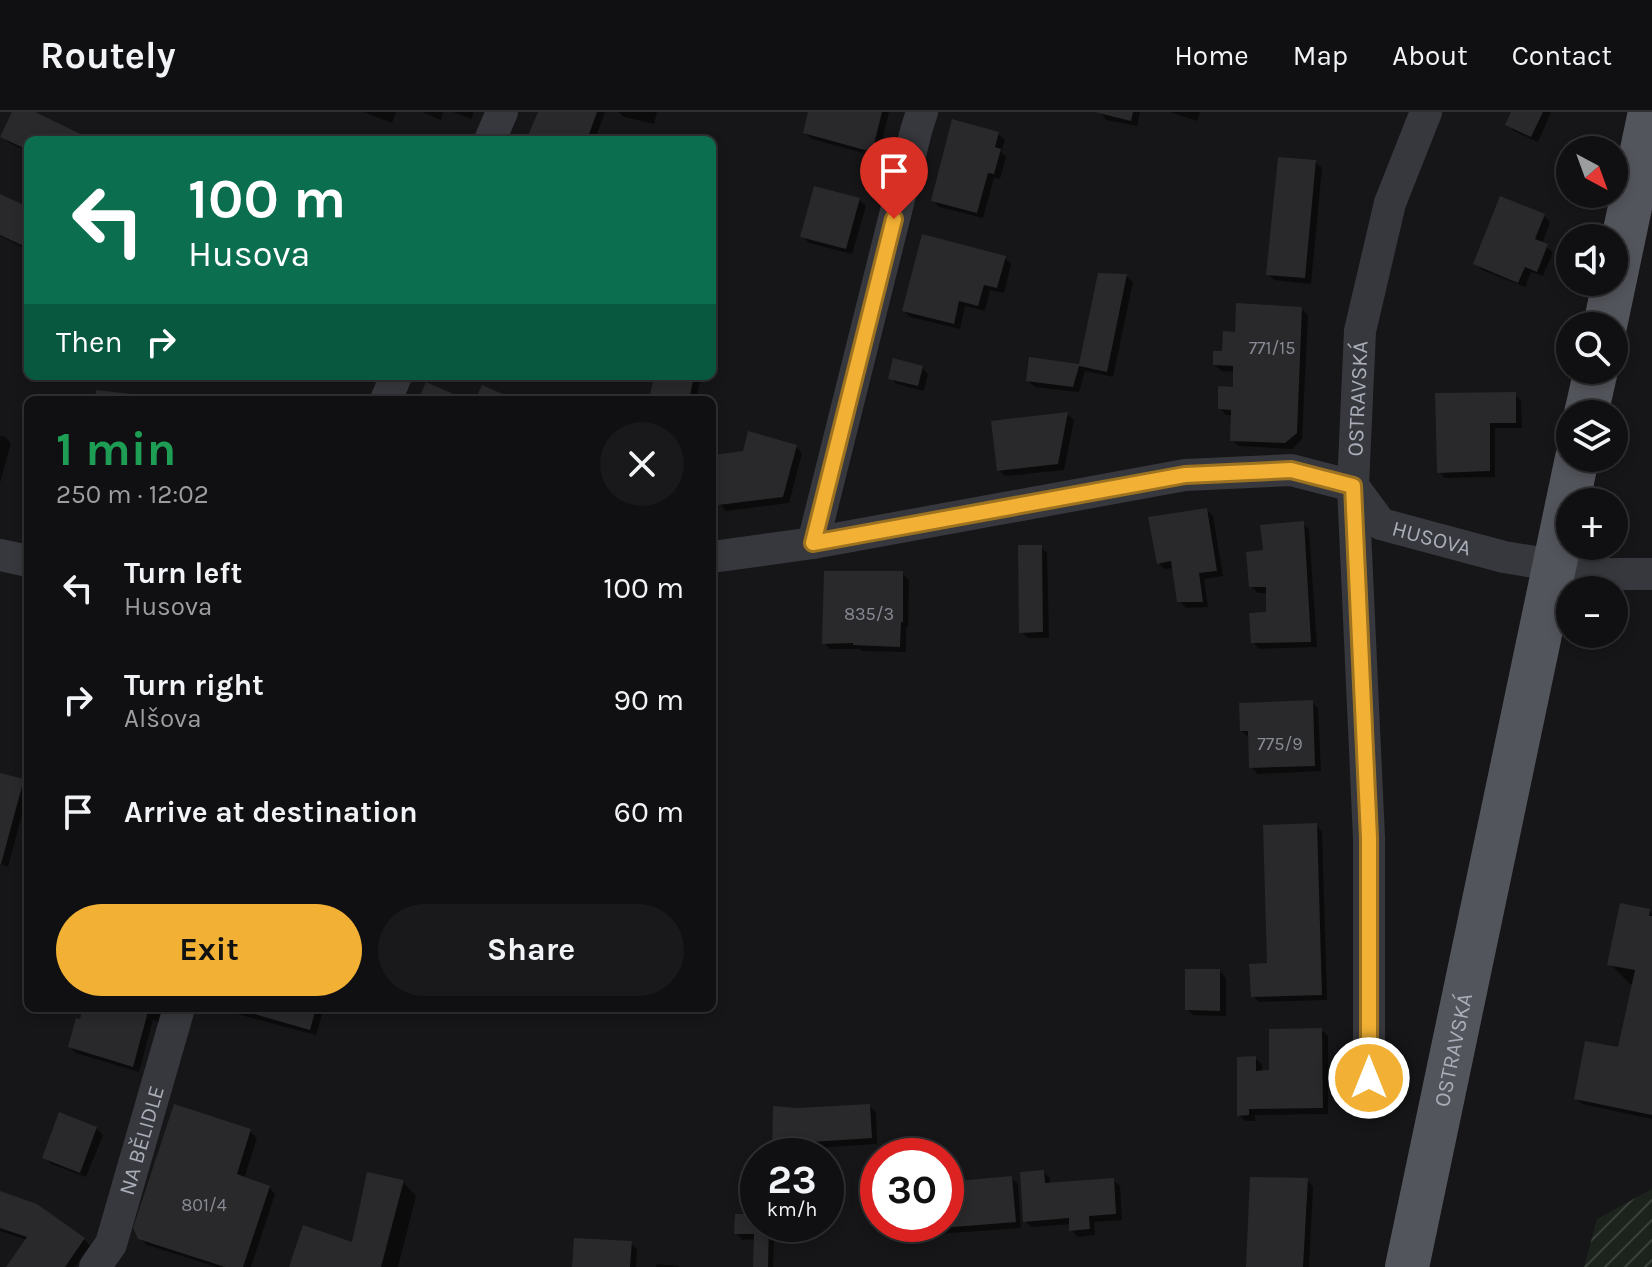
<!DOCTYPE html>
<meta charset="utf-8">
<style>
:root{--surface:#101012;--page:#19191b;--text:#f1f3f6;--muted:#9c9d9f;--line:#303032;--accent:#f2b134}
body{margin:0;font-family:Karla,sans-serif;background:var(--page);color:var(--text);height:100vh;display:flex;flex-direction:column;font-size:30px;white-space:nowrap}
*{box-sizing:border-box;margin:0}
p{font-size:26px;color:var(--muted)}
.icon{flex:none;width:44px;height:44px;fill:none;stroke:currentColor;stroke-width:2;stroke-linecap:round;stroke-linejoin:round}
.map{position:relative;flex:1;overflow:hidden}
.details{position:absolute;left:24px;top:284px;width:692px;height:616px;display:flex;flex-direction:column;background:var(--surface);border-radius:12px;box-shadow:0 4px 12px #0003,0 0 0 2px var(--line)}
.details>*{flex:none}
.banner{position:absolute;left:24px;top:24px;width:692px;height:244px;border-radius:12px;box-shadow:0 4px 12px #0003,0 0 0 2px var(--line);background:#0b6e4f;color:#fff;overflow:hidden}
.needle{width:52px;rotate:139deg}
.fabs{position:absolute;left:1556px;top:24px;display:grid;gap:16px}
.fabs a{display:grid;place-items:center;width:72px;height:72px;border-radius:50%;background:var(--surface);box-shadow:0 4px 12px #0003,0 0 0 2px var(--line);font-size:40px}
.speed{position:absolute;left:740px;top:1026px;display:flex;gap:16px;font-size:40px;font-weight:700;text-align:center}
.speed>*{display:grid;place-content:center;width:104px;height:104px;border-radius:50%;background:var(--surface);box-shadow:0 4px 12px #0003,0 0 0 2px var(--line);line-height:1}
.speed small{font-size:20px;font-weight:400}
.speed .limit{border:12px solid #d22;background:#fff;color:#111}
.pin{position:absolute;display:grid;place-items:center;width:68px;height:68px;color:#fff;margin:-82px -34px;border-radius:50% 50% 50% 0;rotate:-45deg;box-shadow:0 0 8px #0007}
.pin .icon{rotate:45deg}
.me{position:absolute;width:88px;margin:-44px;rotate:0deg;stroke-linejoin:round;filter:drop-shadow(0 0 6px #0008)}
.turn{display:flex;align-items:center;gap:28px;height:168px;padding:0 32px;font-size:36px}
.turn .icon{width:104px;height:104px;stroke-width:2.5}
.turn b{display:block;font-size:56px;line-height:68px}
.then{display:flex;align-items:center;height:76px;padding:0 32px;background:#0003;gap:16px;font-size:30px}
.round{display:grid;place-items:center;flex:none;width:84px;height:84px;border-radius:42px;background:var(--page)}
.summary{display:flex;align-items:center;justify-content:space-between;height:136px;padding:0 32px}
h1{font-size:48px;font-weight:700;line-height:60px;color:#1e9e55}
.action{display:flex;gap:16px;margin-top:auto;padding:16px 32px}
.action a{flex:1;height:92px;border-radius:48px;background:var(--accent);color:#111;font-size:32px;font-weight:700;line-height:92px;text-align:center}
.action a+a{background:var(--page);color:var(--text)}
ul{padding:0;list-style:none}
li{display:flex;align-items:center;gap:24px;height:112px;padding:0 32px}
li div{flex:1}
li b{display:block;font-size:30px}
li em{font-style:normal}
header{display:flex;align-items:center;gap:48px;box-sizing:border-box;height:112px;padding:0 40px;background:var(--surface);border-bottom:2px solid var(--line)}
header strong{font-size:38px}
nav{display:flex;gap:44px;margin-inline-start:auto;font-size:28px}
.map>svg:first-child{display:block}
.garden{fill:url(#garden-furrows)}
.shadow{fill:#0007}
.building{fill:#29292c}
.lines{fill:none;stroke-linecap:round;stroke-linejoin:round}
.minor{stroke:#37383d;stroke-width:32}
.primary{stroke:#53555c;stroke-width:44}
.route-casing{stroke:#9d7322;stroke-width:20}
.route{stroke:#f2b134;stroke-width:14}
.labels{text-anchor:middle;stroke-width:8;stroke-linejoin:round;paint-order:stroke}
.number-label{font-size:18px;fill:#888b94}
.street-label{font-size:22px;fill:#a8adb8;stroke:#111113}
</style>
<header>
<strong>Routely</strong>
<nav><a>Home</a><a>Map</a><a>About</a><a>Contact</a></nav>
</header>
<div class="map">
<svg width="1652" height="1155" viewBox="0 0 1652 1155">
<defs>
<pattern id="garden-furrows" width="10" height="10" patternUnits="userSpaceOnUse" patternTransform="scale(2)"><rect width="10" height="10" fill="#1c231d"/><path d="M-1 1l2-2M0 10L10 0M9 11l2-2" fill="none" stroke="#3a403c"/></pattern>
</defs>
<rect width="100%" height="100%" fill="#161618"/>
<!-- garden -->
<path class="garden" d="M1652 1077V1155H1584L1597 1107Z"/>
<!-- shadow -->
<path class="shadow" d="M14 0H30L89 28H28V40L8 30 2 24Z
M363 0H396L392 11Z
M422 0H443L441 8Z
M453 0H474L471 7Z
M540 0H605L595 28H528Z
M618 0H657L654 12 624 5Z
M811 0H889L878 45 812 27 805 21Z
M1100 0H1140L1137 14 1106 8Z
M1170 0H1200L1197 9Z
M1514 0H1551L1538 30 1514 19 1508 13Z
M998 22 1005 28 1001 40 1006 45 1000 67 994 66 983 106 939 95 933 88Z
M1315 50 1322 56 1311 172 1274 168 1268 162Z
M0 84 28 98V138L0 124Z
M859 88 866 94 852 142 809 131 803 125Z
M1544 104 1550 110 1542 132 1553 140 1543 164 1531 160 1525 175 1482 158 1476 152Z
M1005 146 1011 152 1004 181 990 178 985 199 965 194 960 217 910 205 904 199Z
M1126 164 1133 170 1113 265 1085 259 1079 280 1035 275 1028 269 1031 247 1081 254Z
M1301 197 1308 203 1302 327 1292 337 1239 334 1232 328 1233 303H1226L1220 296 1235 277V260L1221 259 1215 253 1237 222Z
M922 256 928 262 924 279 897 272 890 266Z
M656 264H701L696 288H651Z
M1515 282 1521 289 1522 316H1495V365L1445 366 1439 360Z
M1067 302 1074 308 1064 358 1005 364 999 358Z
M0 324 5 325 11 331 0 371Z
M796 335 802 341 789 391 726 399 720 392Z
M1207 398 1213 404 1223 464 1204 467 1208 495 1186 496 1179 489 1174 456 1165 457 1158 451Z
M1303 411 1309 418 1317 535 1259 537 1253 530 1268 502V481H1258L1251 474Z
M1041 435 1047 441 1049 526H1028L1021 520Z
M902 461 909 468 908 515H906V540L862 539 860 537H830L824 531Z
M1312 590 1318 597 1321 659 1258 662 1251 655 1250 625H1248L1242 619Z
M0 663 23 669 28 673V680L8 755 0 752Z
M1316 713 1322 719 1327 888 1259 890 1253 884 1269 853Z
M1649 799 1652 802V1007L1582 992 1576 986 1620 937 1634 873 1630 872 1610 852Z
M1220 859 1226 866V904L1193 903 1187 897Z
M85 896H166L162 911 153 908 139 960 76 941 70 935Z
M231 896H324L316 923 237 902Z
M1321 918 1328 924V1002L1255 1003V1009H1246L1239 1003 1255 946 1262 952V960H1271Z
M869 994 876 1000 877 1032 801 1037V1044H774L797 998Z
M96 1016 103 1023 86 1065 51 1052 44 1045Z
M250 1019 257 1026 244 1067 269 1075 275 1082 251 1155H216L147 1133 140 1126Z
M1044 1060 1050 1066V1073L1113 1068 1120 1074 1122 1108 1094 1110 1095 1123 1078 1125 1071 1118V1112L1031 1115 1025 1109Z
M1011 1066 1018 1072 1021 1116 937 1122 930 1116V1112H946V1072Z
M1307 1068 1313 1075 1309 1155H1248Z
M403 1070 416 1084 398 1155H291L354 1132Z
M0 1082 37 1093 84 1127 90 1134 75 1155H8L27 1128 0 1119Z
M758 1104V1112H775L773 1155H755L756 1127 742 1128 736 1121Z
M631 1131 637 1137 636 1155H574Z
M657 1152 678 1154 680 1155H656Z"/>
<!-- building -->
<path class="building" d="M12 0H35L93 28H28V38L0 25Z
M538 0H597L587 28H526Z
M808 0H882L872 40 803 21Z
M1095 0H1133L1131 9Z
M1511 0H1543L1531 25 1505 13Z
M952 7 999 20 995 35 1001 37 994 62 988 61 977 101 931 89Z
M1278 45 1316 48 1305 166 1266 163Z
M814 74 860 86 846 137 800 125Z
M0 82 28 95V136L0 123Z
M1500 84 1545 102 1535 127 1548 132 1537 160 1525 155 1518 171 1473 152Z
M922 122 1006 144 997 176 984 173 978 194 959 189 954 212 902 199Z
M1098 161 1127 162 1107 260 1079 254 1073 275 1026 269 1029 245 1079 252Z
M1236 191 1302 195 1297 321 1285 331 1230 329 1231 298 1218 297V274L1233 275V254L1213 253V239H1222L1223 219 1235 220Z
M893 246 923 254 918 274 888 267Z
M654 264H694L689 288H649Z
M426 270 467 288H418Z
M482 273 516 288H475Z
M96 278 132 282 131 288H95Z
M1516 280V311H1490V359L1437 361 1435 281Z
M1068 300 1058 352 997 359 991 309Z
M748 319 797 333 783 385 718 393 712 343 743 339Z
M1207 396 1217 459 1199 461 1203 490H1177L1171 449 1157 452 1148 405Z
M1304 409 1311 530 1251 531 1249 501 1266 500V475H1249L1246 440 1263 438 1260 413Z
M1018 433H1042L1043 520 1019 521Z
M824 459H903V510H901L900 535 853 533V531L822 532Z
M1313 588 1315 654 1249 656 1248 619H1240L1239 591Z
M0 661 24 667 1 752H0Z
M1317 711 1322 883 1251 885 1249 852 1267 851 1263 713Z
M1620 791 1650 797 1649 804H1652V1003L1574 987 1585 929 1618 935 1635 858 1607 853Z
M1185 857H1220V899L1185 898Z
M83 896H149L133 955 68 935 76 906 80 907Z
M233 896H316L310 918Z
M1322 916 1323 996 1249 997V1003L1237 1004V945L1256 944V959L1269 958V917Z
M174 992 251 1017 237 1062 270 1074 243 1155H225L138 1127 133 1116Z
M870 992 872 1026 796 1031 794 1044H772L773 994 797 996Z
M59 1000 97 1015 80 1061 42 1046Z
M1044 1058 1045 1071 1114 1066 1116 1102 1089 1104 1090 1117 1069 1119V1106L1023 1110 1020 1060Z
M367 1060 404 1068 381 1155H289L303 1113 352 1130Z
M1012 1064 1016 1110 928 1117V1112H946V1070Z
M1250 1065 1308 1066 1303 1155H1246Z
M0 1079 37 1092 85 1126 65 1155H6L27 1125 0 1116Z
M735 1102H758V1112H769L768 1155H753L754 1122H734Z
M574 1126 632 1129 630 1155H572Z"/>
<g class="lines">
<!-- minor -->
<g class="minor">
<path d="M490 28 502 0"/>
<path d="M386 288 396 264"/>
<path d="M813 431 916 19 922 0"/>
<path d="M0 443 28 449"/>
<path id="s1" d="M712 445 813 431 1185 363 1291 358 1353 374 1381 412 1504 445 1608 462H1652"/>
<path id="s2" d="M1369 966V726L1353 374 1360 219 1390 91 1426 0"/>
<path id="s3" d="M95 1155 111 1132 179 896"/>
</g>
<!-- primary -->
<g class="primary">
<path d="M1605 214 1650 0"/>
<path d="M1586 302 1596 258"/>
<path id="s4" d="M1407 1155 1577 346"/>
</g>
</g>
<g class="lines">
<!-- route casing -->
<g class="route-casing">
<path id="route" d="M894 107 813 431 1185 363 1291 358 1353 374 1369 726V966"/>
</g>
<!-- route -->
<use href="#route" class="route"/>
</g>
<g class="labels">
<!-- number labels -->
<g class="number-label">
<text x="1272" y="242">771/15</text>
<text x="869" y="508">835/3</text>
<text x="1280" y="638">775/9</text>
<text x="204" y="1099">801/4</text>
</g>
<!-- street labels -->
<g class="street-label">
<text dy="8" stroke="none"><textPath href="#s2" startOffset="680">OSTRAVSKÁ</textPath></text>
<text dy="8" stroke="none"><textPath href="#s1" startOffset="750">HUSOVA</textPath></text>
<text dy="8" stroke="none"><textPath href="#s4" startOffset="222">OSTRAVSKÁ</textPath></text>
<text dy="8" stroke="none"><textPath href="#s3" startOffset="136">NA BĚLIDLE</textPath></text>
</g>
</g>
</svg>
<div class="fabs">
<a><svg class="needle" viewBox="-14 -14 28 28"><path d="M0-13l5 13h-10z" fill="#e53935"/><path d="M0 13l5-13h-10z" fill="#9c9d9f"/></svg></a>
<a><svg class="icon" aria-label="sound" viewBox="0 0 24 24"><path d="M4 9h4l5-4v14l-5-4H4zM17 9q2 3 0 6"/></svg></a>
<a><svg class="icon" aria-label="search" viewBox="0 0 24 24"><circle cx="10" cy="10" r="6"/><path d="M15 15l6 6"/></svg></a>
<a><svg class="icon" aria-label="layers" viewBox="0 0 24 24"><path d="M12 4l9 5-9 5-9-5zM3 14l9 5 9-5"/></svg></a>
<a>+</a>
<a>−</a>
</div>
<div class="speed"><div>23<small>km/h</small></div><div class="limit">30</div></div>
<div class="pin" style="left:894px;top:107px;background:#d93025"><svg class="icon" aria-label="arrive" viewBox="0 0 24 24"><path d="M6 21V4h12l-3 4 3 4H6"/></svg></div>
<svg class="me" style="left:1369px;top:966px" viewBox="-20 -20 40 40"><circle r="17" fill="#f2b134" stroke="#fff" stroke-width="3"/><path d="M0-11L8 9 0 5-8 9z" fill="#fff"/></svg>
<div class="banner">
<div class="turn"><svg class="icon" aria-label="left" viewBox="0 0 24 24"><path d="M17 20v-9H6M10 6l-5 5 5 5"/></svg><div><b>100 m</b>Husova</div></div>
<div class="then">Then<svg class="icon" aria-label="right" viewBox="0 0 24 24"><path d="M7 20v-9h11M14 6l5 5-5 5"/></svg></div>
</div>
<section class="details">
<div class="summary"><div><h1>1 min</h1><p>250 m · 12:02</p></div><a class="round"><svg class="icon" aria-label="close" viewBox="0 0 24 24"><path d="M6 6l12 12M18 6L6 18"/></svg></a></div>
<ul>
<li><svg class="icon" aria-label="left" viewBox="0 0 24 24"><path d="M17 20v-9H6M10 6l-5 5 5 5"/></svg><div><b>Turn left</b><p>Husova</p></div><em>100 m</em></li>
<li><svg class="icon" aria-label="right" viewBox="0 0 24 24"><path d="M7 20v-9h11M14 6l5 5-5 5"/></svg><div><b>Turn right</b><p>Alšova</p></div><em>90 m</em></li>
<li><svg class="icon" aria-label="arrive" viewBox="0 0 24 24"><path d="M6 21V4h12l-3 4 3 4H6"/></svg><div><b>Arrive at destination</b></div><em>60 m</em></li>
</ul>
<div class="action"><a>Exit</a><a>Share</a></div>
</section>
</div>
